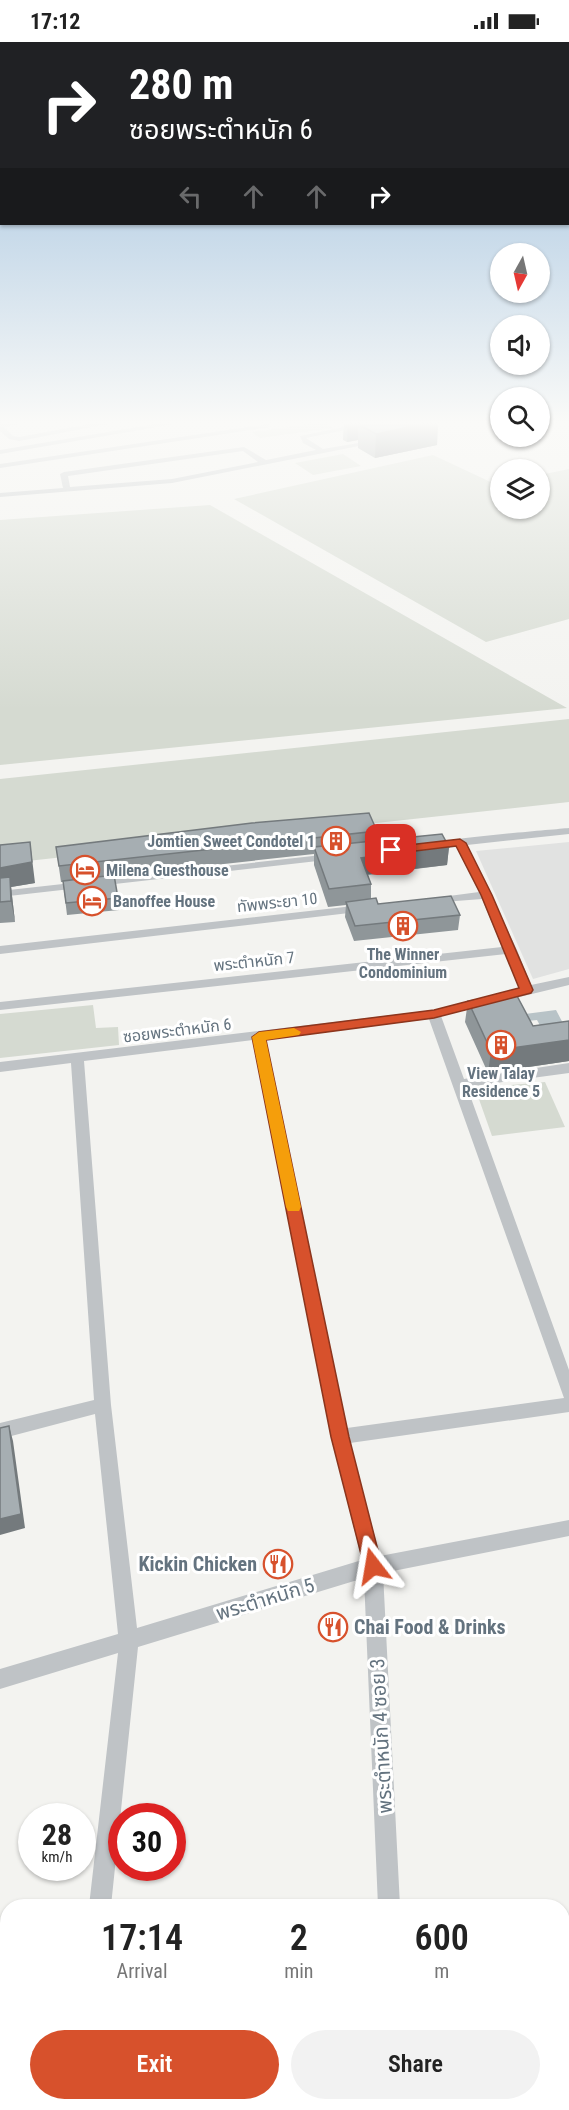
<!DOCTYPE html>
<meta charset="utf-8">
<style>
:root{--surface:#fff;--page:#f2f2f2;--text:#222;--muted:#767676;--accent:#d7512c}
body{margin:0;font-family:"Roboto Condensed","Noto Sans Thai",sans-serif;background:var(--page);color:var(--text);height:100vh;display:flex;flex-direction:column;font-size:22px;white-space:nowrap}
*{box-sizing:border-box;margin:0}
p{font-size:20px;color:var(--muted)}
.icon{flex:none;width:33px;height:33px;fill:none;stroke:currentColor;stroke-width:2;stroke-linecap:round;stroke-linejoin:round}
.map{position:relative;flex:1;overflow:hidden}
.sheet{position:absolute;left:0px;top:1857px;width:570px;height:212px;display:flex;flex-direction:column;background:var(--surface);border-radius:24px 24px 0 0;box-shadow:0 2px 4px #0004}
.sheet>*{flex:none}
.top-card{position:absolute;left:0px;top:0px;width:570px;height:183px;box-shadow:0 2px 4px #0004;background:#202124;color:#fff;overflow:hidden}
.needle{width:39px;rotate:188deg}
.fabs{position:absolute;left:490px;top:201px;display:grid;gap:12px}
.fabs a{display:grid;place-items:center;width:60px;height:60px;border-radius:50%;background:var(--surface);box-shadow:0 2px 4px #0004;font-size:30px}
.speed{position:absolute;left:18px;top:1761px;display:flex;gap:12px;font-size:30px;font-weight:700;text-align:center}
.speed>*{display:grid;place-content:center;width:78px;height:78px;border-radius:50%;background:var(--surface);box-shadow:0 2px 4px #0004;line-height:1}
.speed small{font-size:15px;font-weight:400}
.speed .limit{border:9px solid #d22;background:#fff;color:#111}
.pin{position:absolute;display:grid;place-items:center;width:51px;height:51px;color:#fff;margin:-26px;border-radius:12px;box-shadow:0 3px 9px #0006}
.me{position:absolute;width:66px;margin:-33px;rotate:346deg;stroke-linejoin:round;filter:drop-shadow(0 0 4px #0008)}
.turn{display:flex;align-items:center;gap:21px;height:126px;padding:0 30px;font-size:27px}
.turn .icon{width:78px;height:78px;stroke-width:2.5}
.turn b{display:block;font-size:42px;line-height:51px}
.lanes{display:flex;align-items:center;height:57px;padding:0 30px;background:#0003;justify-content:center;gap:30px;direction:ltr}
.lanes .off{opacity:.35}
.eta{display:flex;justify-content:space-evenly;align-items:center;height:102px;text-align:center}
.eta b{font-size:36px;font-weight:600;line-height:42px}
.primary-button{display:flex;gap:12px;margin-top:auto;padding:12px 30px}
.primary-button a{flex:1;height:69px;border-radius:36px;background:var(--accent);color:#fff;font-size:24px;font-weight:600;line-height:69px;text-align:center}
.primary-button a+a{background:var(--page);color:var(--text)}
.status{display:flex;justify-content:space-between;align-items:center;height:42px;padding:0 30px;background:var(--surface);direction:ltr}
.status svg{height:16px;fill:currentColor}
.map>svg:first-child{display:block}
.built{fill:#e1e2e1}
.green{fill:#d5dad1}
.water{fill:#b8c3c7}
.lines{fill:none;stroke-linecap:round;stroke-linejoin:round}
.minor{fill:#bfc3c6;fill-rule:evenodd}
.wall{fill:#8f9699}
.shaded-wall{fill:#747a7d}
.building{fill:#a6aeb2;stroke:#747a7d;stroke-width:1.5}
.route{fill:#d7512c;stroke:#8c351d;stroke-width:1.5}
.slow{fill:#f59e0b}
.labels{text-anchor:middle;stroke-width:6;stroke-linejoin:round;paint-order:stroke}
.poi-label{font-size:16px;font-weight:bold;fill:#64737f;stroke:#fff;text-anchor:start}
.street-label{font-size:16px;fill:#64737f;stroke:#fff}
.near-poi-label{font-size:20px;font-weight:bold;fill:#64737f;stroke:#fff;text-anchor:end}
.near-street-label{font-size:20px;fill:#64737f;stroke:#fff}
</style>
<div class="status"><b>17:12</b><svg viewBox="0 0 49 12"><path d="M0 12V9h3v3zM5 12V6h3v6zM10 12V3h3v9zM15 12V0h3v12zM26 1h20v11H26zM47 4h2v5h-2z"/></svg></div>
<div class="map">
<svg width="569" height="2068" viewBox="0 0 569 2068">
<rect width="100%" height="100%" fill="#f3f3f0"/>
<!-- built -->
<path class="built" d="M569 800V927L533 937 476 809Z"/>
<!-- green -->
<path class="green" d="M324 380 333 386 260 396 252 390Z
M343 412 361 424 313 433 295 421Z
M433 413 497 443 501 442V466H540V433L569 427V577L486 600 234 457Z
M210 463 567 666 0 723V478Z
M569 677V760L0 822V737Z
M93 963 96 986 118 985 119 1003 0 1016V972Z
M545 1040 565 1085 492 1094 475 1046Z"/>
<!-- water -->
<path class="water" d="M556 968 566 987 543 989 537 978 528 979 525 972Z"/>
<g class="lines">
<!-- minor -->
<path class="minor" d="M20 378H37L4 385 13 394 19 395 112 378H128L19 399 9 397 0 389V382Z
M180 378H198L0 412V408Z
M378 378H394L306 396 323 407 376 398 374 401 172 441 0 455V451L63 446 60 432 64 430 244 405 266 418 316 408 303 401 300 394ZM243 409 258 420 172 437 70 445 68 434Z
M268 382 270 385 0 426V422Z
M569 786V792L467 803 517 908 531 943 569 935V943L441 974 464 1037 569 1021V1031L467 1045 569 1328V1370L350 1401 380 1514 569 1478V1494L383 1531 400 1864H378L364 1536 138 1605 111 1864H89L118 1611 0 1647V1627L118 1592 95 1372 0 1397V1381L94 1358 71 1021 0 1030V1020L434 968 520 946 506 912 0 968V960L502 905 482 857 430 861 428 859 430 857 434 856 479 850 457 805 431 807 425 804C434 797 548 788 569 786ZM429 977 564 1356 347 1386 266 997ZM253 998 331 1395 362 1518 137 1586 111 1363 84 1019Z
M331 812 337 815 335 817 0 855V849Z
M362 863 366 865 368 867 366 869 0 912V904Z
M0 1979H8V2003H0Z
M64 2061H88L87 2068H63Z
M387 2061H411V2068H387Z"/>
</g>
<!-- wall -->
<path class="wall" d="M344 378H436L438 379 437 403 375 416 358 406V398L347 400 343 398Z
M377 789 376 799 449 805 447 823 368 833 371 842V857L378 862 460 873 458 888 354 899 345 875 346 863 328 865 314 823V812L114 834 119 868 67 873 63 840H61L56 805Z
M0 803 35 841 11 845 15 880 0 881Z
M468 959 533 984 569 979V1019L488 1031 465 980Z"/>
<!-- shaded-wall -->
<path class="shaded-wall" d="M348 378 438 379 437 403 375 416 376 392 358 382V398L347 400Z
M30 800 35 841 11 845 15 880 11 859 0 847V826Z
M449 805 447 823 360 833 361 816Z
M569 998V1019L488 1031 491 1009Z
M9 1384 13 1399 25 1486 0 1493V1477Z
M16 2061H23L22 2068H15Z"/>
<!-- building -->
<path class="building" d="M377 378H436L438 379 376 392 358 382Z
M369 771 377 789 59 824 56 805 252 781Z
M442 792 449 805 361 816 371 842 329 847 314 805Z
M30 800 32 820 0 826V803Z
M114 833 118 856 66 861 63 839Z
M10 835 11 859 0 860V836Z
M451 854 460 873 355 884 346 860 376 856 378 862Z
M516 952 533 984 569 979V998L491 1009 468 959Z
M9 1384 21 1472 0 1477V1386Z
M0 2002 8 2003V2061H16L15 2068H0Z"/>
<!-- sky -->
<linearGradient id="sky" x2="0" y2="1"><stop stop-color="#95badb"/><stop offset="0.57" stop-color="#fafaf8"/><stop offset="1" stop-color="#fafaf8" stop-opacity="0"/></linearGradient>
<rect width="569" height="668" fill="url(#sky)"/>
<!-- route -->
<path class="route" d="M460 797 466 801 492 853 533 948 531 951 434 976 266 998 349 1395 382 1524 380 1530 373 1533 366 1530 364 1524 331 1395 252 995 259 990 434 968 519 946 481 853 456 804 391 812 386 808 391 805Z"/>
<!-- slow -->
<path class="slow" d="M294 986 301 990 299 993 266 998 301 1165 299 1169H288L286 1165 252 995 259 990Z"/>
<!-- icons -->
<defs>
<g id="building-ring" transform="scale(1.5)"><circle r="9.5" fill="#fff" stroke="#d7512c" stroke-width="1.5"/><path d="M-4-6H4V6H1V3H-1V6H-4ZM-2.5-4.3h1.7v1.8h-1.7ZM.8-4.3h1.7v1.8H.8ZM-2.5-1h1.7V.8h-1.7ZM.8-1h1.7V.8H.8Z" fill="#d7512c"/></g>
<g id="hotel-ring" transform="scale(1.5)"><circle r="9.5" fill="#fff" stroke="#d7512c" stroke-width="1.5"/><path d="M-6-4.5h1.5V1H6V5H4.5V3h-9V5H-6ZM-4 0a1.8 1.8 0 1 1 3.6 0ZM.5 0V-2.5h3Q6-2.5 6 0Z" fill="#d7512c"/></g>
<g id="restaurant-ring" transform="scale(1.5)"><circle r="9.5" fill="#fff" stroke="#d7512c" stroke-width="1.5"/><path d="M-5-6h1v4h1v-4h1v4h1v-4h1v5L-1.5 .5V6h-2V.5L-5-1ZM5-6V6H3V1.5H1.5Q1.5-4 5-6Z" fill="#d7512c"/></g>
</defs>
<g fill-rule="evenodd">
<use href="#building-ring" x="336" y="799"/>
<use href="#hotel-ring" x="85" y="828"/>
<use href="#hotel-ring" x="92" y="859"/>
<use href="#building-ring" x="403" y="884"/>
<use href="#building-ring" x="501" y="1003"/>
<use href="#restaurant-ring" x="278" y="1522"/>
<use href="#restaurant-ring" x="333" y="1585"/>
</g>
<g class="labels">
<!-- poi labels -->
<g class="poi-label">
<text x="315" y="805" text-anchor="end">Jomtien Sweet Condotel 1</text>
<text x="106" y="834">Milena Guesthouse</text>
<text x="113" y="865">Banoffee House</text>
<text x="403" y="918" text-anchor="middle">The Winner<tspan x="403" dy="18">Condominium</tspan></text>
<text x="501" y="1037" text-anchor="middle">View Talay<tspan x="501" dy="18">Residence 5</tspan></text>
</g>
<!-- street labels -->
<g class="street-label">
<text transform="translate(277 860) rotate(-6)" y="6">ทัพพระยา 10</text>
<text transform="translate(254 919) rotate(-6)" y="6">พระตำหนัก 7</text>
<text transform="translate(177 988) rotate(-7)" y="6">ซอยพระตำหนัก 6</text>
</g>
<!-- near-poi labels -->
<g class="near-poi-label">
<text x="257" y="1529">Kickin Chicken</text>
<text x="354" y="1592" text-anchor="start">Chai Food &amp; Drinks</text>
</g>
<!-- near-street labels -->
<g class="near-street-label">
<text transform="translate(265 1557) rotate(-17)" y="7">พระตำหนัก 5</text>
<text transform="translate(381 1694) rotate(-93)" y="7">พระตำหนัก 4 ซอย 3</text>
</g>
</g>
</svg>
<div class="fabs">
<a><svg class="needle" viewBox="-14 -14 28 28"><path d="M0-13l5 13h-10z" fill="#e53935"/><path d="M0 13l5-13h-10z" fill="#767676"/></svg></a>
<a><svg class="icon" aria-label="sound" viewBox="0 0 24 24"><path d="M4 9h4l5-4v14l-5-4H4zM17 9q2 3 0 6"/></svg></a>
<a><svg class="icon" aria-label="search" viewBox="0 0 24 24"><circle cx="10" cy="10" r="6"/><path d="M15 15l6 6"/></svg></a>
<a><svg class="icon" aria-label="layers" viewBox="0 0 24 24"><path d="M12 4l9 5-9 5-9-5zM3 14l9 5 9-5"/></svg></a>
</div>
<div class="speed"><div>28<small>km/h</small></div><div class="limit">30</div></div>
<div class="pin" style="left:391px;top:808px;background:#d93025"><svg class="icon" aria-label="arrive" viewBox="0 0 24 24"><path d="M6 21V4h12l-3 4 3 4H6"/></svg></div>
<svg class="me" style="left:373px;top:1524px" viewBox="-20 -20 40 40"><path d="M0-17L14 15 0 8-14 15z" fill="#d7512c" stroke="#fff" stroke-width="4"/></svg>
<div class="top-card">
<div class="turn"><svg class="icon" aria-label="right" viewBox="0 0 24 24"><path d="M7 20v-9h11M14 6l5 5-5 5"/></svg><div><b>280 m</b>ซอยพระตำหนัก 6</div></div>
<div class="lanes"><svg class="icon off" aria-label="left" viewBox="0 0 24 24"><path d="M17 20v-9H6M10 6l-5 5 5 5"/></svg><svg class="icon off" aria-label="ahead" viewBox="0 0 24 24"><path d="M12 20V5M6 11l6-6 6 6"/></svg><svg class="icon off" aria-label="ahead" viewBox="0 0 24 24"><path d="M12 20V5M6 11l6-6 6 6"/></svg><svg class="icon" aria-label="right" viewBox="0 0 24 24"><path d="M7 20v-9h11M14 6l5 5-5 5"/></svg></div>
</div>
<section class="sheet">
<div class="eta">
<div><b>17:14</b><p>Arrival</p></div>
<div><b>2</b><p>min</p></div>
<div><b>600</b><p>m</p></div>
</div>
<div class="primary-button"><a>Exit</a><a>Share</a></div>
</section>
</div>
